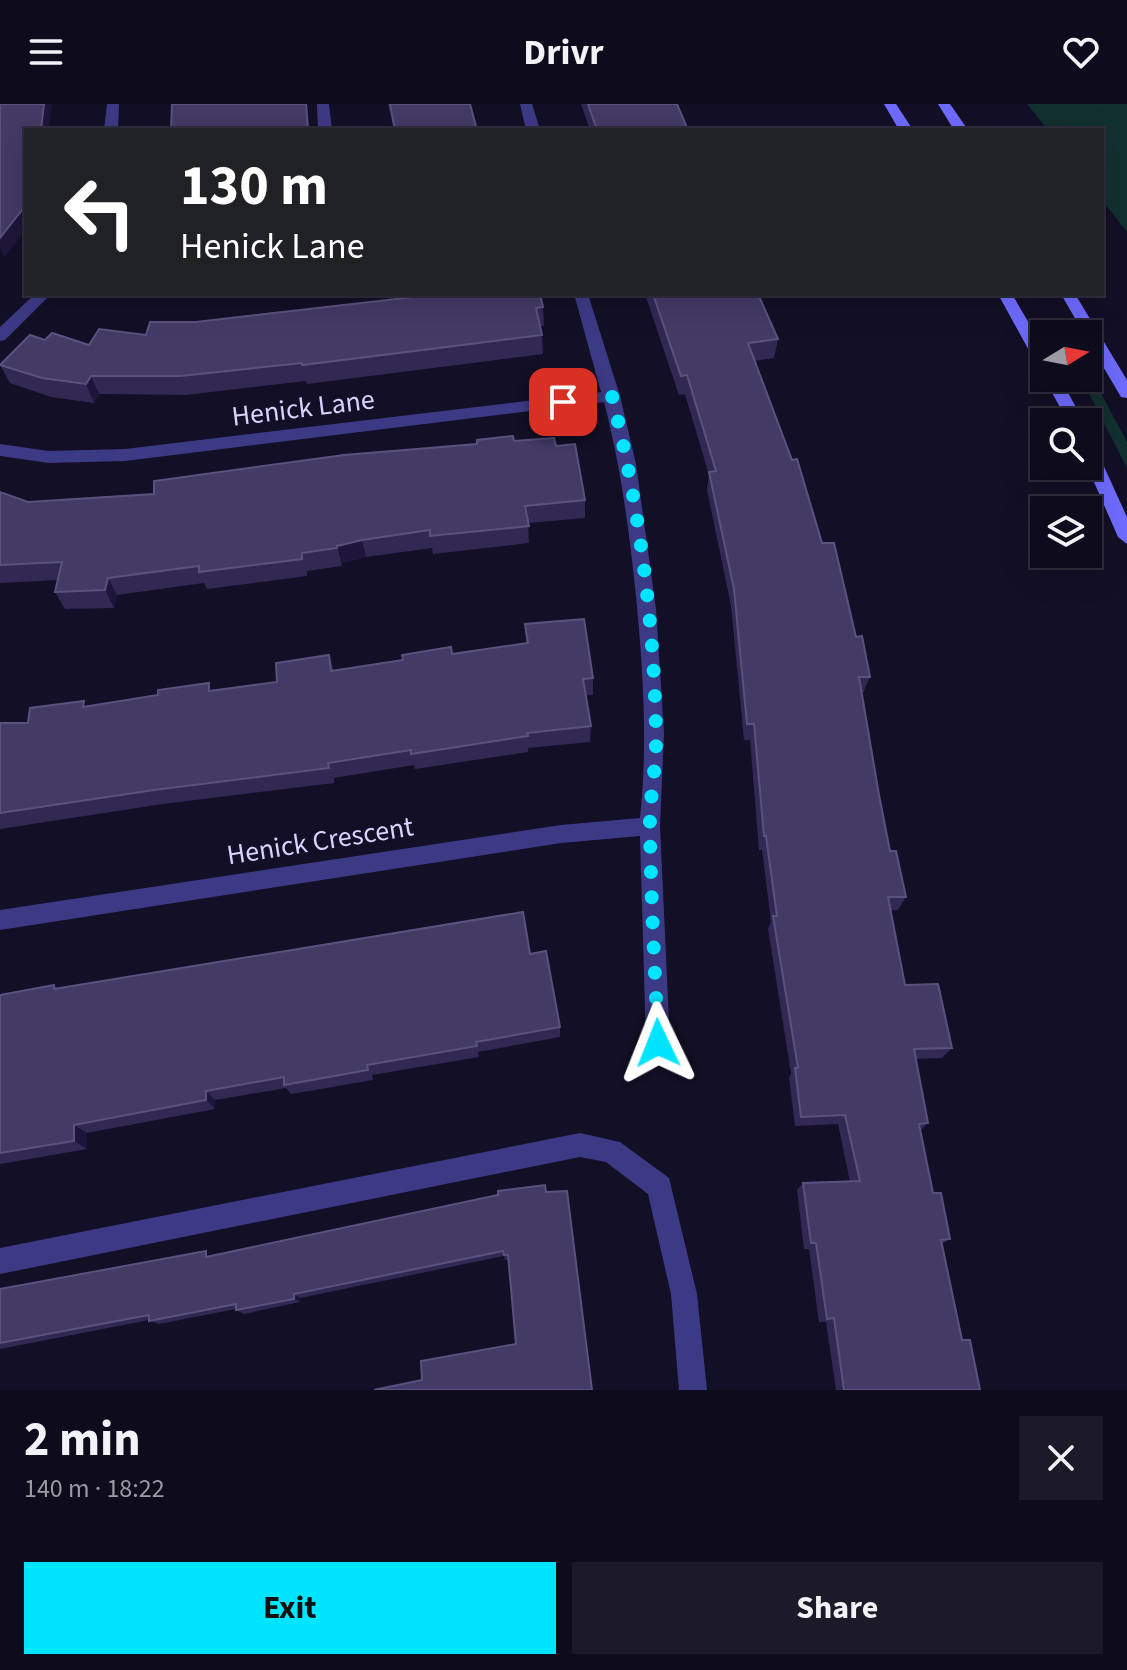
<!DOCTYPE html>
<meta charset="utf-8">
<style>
:root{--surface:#0e0b1c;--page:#1c1929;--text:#f1f3f6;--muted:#9b9ba3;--line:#2e2b3b;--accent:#00e5ff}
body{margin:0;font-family:"Source Sans 3",sans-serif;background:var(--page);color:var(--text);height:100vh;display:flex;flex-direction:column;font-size:30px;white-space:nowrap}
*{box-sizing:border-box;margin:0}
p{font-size:26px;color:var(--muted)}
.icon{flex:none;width:44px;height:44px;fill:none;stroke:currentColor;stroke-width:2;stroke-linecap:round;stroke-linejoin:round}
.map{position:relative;height:1286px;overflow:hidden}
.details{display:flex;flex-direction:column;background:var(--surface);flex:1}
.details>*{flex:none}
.hud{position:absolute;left:24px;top:24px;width:1080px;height:168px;border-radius:0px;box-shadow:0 8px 32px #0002,0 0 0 2px var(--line);background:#202124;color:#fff;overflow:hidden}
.needle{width:52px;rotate:80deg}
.buttons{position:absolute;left:1030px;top:216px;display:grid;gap:16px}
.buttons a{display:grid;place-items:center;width:72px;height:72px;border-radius:0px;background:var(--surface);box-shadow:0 8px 32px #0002,0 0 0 2px var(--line);font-size:40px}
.pin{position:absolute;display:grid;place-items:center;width:68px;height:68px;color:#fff;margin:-34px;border-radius:16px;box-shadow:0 4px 12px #0006}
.me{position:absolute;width:88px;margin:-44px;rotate:358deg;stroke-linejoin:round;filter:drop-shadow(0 0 6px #0008)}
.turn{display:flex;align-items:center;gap:28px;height:168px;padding:0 24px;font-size:36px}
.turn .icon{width:104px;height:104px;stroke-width:2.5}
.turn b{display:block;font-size:56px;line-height:68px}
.round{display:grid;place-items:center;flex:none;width:84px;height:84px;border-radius:0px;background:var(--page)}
.headline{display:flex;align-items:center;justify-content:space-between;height:136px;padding:0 24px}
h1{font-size:48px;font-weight:700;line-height:60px}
.primary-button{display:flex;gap:16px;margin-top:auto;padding:16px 24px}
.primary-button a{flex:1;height:92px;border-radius:0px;background:var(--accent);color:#111;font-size:32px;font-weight:700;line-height:92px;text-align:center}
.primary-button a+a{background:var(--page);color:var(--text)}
header{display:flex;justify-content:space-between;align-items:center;height:104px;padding:0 24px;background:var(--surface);font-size:36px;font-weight:700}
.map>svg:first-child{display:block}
.green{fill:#12302f}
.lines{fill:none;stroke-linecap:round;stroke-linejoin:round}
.service{fill:#3d3a85;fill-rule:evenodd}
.minor{fill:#3d3a85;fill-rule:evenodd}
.tertiary{fill:#3d3a85;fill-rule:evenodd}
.secondary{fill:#6f6bff;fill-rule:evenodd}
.wall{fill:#312854}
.shaded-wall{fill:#1d163a}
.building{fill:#433a66;stroke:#5a527e;stroke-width:2}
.route{stroke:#00e5ff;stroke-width:14;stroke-dasharray:0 25.2}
.labels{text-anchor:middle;stroke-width:8;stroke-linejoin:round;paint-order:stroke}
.street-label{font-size:28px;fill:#d9d4ff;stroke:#130f26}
</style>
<header><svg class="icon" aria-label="menu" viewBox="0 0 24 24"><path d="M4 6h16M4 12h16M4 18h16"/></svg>Drivr<svg class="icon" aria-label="heart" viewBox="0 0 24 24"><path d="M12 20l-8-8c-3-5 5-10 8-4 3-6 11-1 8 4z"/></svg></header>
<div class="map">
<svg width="1127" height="1286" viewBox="0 0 1127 1286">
<rect width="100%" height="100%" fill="#130f26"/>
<!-- green -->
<path class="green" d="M1027 0H1127V128L1102 96V26H1048Z
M1088 265 1127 338V364L1081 274H1088Z"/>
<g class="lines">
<!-- service -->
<path class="service" d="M317 0H329L332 26H318Z
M580 1029 620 1038 669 1074 697 1190 693 1199 684 1203 675 1199 671 1190 648 1090 606 1058 580 1053 0 1170V1144Z"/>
<!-- minor -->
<path class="minor" d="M520 0H532L540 26H526Z
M574 190H588L620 292 636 360 656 505 664 629 660 722 670 939 666 947 658 951 650 947 646 939 640 732 561 739 0 826V806L561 721 640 714C648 640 643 566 636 492 629 426 621 363 604 298L125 357 49 359 0 352V340L49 347 125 345 601 288Z
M684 1177 693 1181 697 1190 707 1286H679L671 1190 675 1181Z"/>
<!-- tertiary -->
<path class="tertiary" d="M107 0H119L118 26H104Z
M35 190H51L5 236 0 237V223Z"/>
<!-- secondary -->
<path class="secondary" d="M884 0H896L913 26H899Z
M938 0H950L968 26H954Z
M998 190H1012L1044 245V264L1038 263Z
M1061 190H1075L1127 276V294L1121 293 1088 237V230H1084Z
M1044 274H1060L1084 318H1068Z
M1088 339 1096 345 1127 413V440L1118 433 1087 362Z"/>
</g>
<!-- wall -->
<path class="wall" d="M388 0H470L477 26H394Z
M581 0H677L688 26H590Z
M645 190H758L778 235 774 254 754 257 856 533 870 573 863 589H862L879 691 890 747 906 793 898 806H890L905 881 952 944 942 954 916 955 928 1019 920 1027 933 1089 950 1135 942 1140 962 1236 980 1286H836L826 1218H819L809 1145H804L797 1086 803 1079 850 1078 838 1020 795 1022 789 974 791 969 768 825 771 817 762 746H759L750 636H744L731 502 707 386 709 371 685 290 679 291Z
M543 203 544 222H540L542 231 543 250 307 280 306 277 186 291 99 290 94 299 51 293 10 279 0 261 45 236 89 241 146 231 196 218Z
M514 337 556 342 585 396V414L528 419 529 439 433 450 432 444 366 453 342 459V462L307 467V472L207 485 204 479 117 491 114 504 65 505 55 488 58 476 0 479V388L28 398 154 390Z
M525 520 593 574V591H586L591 622 590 638 528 644V648L415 665 414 661 334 674V679L163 700 0 725V619H28L87 602 277 578 329 551 334 567 526 540Z
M530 850 560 923V933L478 948 479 953 372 971 373 976 291 990 286 984 215 996V1005L87 1029V1045L0 1060V891L54 881 58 884Z
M546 1088 592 1286 422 1276 516 1240 509 1156H505L504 1152 300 1194V1198L244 1210 236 1206V1205L159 1220 149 1216 0 1245V1185L214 1151Z"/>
<!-- shaded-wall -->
<path class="shaded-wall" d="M44 0H52L49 26H41Z
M306 0H307L310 26H308Z
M26 96V126L4 154 0 144V134Z
M91 272 99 290 94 299 86 280Z
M362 436 366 453 342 459V462L337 442Z
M108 474 117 491 114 504 105 486Z
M206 987 215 996V1005L206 996Z
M74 1021 87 1029V1045L74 1037Z
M294 1190 300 1194V1198L294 1195Z"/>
<!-- building -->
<path class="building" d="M0 0H44L41 26H26V96L22 106 0 134Z
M172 0H306L308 26H171Z
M390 0H470L477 26H395Z
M588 0H677L688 26H597Z
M440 190H540L543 203 536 204 542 231 302 261V259L180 272H91L86 280 42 274 0 261 30 231 45 236 52 229 89 241 99 225 146 231 150 218H196Z
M653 190H758L778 235 748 239 792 356 797 355 822 439H834L856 533 862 532 870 573H859L879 691 890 747H896L906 793H888L905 881 938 880 952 944 914 945 928 1019 919 1020 933 1089H941L950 1135 941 1136 962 1236H970L980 1286H844L834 1214 827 1215 816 1139H811L803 1079 860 1077 845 1011 801 1013 795 964H798L773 812H777L766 732H764L754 620H747L734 485 709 368 716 367 687 271 681 272Z
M513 332 514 337 554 334 556 342 575 340 585 396 525 402 529 422 430 432V426L362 436 337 442V444L302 449V455L199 468V462L108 474 105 486 55 488 62 458 0 461V388L28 398 154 390V377L344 351 477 340V336Z
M584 515 593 574 583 575 591 622 527 629 528 632 411 650V646L328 659 329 664 154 686 0 709V619H28L30 604 84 597 83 603 158 591V586L209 579V587L277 578 276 559 329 551 331 567 403 556 402 551 451 543 452 550 528 539 525 520Z
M523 808 530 850 546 847 560 923 476 938 477 942 367 961 368 966 284 981V973L206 987V996L74 1021V1037L0 1049V891L54 881V885Z
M545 1081 546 1088 567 1087 592 1286H374L422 1276 421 1257 516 1240 508 1151H504L503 1147 294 1190V1195L236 1206V1200L149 1217V1211L0 1239V1185L206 1147V1153L498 1091V1087Z"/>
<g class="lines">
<!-- route -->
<path class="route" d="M563 298 612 292C639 401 654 517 656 629 657 662 649 694 650 726 651 797 655 868 658 939"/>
</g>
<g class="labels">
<!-- street labels -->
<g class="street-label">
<text transform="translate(303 303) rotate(-7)" y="10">Henick Lane</text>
<text transform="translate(320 736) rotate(-9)" y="10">Henick Crescent</text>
</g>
</g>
</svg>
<div class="buttons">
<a><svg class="needle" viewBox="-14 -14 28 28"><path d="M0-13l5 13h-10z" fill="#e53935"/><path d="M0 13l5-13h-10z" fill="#9b9ba3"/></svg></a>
<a><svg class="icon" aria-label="search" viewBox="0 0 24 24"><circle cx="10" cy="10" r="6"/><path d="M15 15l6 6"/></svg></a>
<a><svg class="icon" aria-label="layers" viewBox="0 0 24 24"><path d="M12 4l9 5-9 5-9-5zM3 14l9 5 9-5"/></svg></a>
</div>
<div class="pin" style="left:563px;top:298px;background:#d93025"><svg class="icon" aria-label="arrive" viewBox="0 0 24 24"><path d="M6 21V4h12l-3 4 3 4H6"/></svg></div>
<svg class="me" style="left:658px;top:939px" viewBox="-20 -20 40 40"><path d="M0-17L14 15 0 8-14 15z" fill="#00e5ff" stroke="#fff" stroke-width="4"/></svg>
<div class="hud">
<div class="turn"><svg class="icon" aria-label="left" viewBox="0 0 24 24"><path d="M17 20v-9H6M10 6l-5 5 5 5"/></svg><div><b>130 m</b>Henick Lane</div></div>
</div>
</div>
<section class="details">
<div class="headline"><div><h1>2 min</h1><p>140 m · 18:22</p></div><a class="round"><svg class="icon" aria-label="close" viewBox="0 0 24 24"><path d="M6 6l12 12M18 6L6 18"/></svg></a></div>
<div class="primary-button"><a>Exit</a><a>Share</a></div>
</section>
